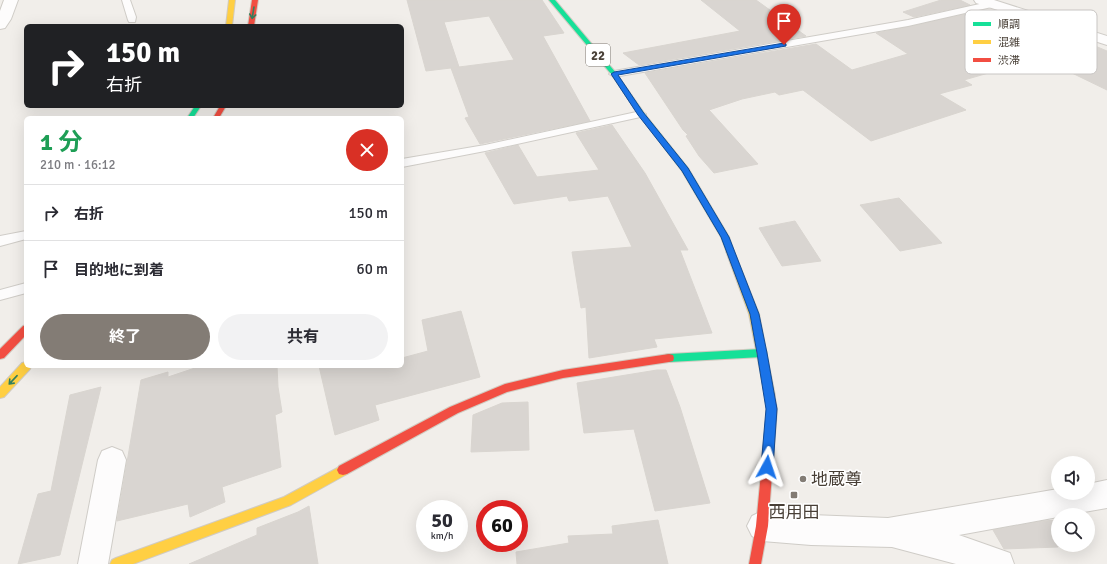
<!DOCTYPE html>
<html lang="ja">
<meta charset="utf-8">
<style>
:root{--surface:#fff;--page:#f2f2f3;--text:#2b2b33;--muted:#7c7c81;--line:#e1e1e2;--accent:#837c75}
body{margin:0;font-family:Signika,"Noto Sans JP",sans-serif;background:var(--page);color:var(--text);height:100vh;display:flex;flex-direction:column;font-size:15px;white-space:nowrap}
*{box-sizing:border-box;margin:0}
p{font-size:13px;color:var(--muted)}
.icon{flex:none;width:22px;height:22px;fill:none;stroke:currentColor;stroke-width:2;stroke-linecap:round;stroke-linejoin:round}
.map{position:relative;flex:1;overflow:hidden}
.panel{position:absolute;left:24px;top:116px;width:380px;height:252px;display:flex;flex-direction:column;background:var(--surface);border-radius:6px;box-shadow:0 4px 16px #0002}
.panel>*{flex:none}
.guide{position:absolute;left:24px;top:24px;width:380px;height:84px;border-radius:6px;box-shadow:0 4px 16px #0002;background:#202124;color:#fff;overflow:hidden}
.buttons{position:absolute;left:1051px;top:456px;display:grid;gap:8px}
.buttons a{display:grid;place-items:center;width:44px;height:44px;border-radius:50%;background:var(--surface);box-shadow:0 4px 16px #0002;font-size:20px}
.speed{position:absolute;left:416px;top:500px;display:flex;gap:8px;font-size:20px;font-weight:700;text-align:center}
.speed>*{display:grid;place-content:center;width:52px;height:52px;border-radius:50%;background:var(--surface);box-shadow:0 4px 16px #0002;line-height:1}
.speed small{font-size:10px;font-weight:400}
.speed .limit{border:6px solid #d22;background:#fff;color:#111}
.pin{position:absolute;display:grid;place-items:center;width:34px;height:34px;color:#fff;margin:-41px -17px;border-radius:50% 50% 50% 0;rotate:-45deg;box-shadow:0 0 4px #0007}
.pin .icon{rotate:45deg}
.me{position:absolute;width:44px;margin:-22px;rotate:5deg;stroke-linejoin:round;filter:drop-shadow(0 0 3px #0008)}
.turn{display:flex;align-items:center;gap:14px;height:84px;padding:0 16px;font-size:18px}
.turn .icon{width:52px;height:52px;stroke-width:2.5}
.turn b{display:block;font-size:28px;line-height:34px}
.round{display:grid;place-items:center;flex:none;width:42px;height:42px;border-radius:21px;background:var(--page)}
.summary{display:flex;align-items:center;justify-content:space-between;height:68px;padding:0 16px}
h1{font-size:24px;font-weight:700;line-height:30px;color:#1e9e55}
.action{display:flex;gap:8px;margin-top:auto;padding:8px 16px}
.action a{flex:1;height:46px;border-radius:24px;background:var(--accent);color:#fff;font-size:16px;font-weight:700;line-height:46px;text-align:center}
.action a+a{background:var(--page);color:var(--text)}
ul{padding:0;list-style:none}
li{display:flex;align-items:center;gap:12px;height:56px;padding:0 16px;border-top:1px solid var(--line)}
li div{flex:1}
li b{display:block;font-size:15px}
li em{font-style:normal}
.map>svg:first-child{display:block}
.building{fill:#d9d5d1;stroke:#d9d5d0}
.lines{fill:none;stroke-linecap:round;stroke-linejoin:round}
.lane-casing{stroke:#cfccc7;stroke-width:2}
.street-casing{stroke:#cfccc7;stroke-width:2}
.fast-casing{stroke:#d1cbc1;stroke-width:2}
.slow-casing{stroke:#d1cbc1;stroke-width:2}
.jam-casing{stroke:#d1cbc1;stroke-width:2}
.lane{fill:#fdfcfc;fill-rule:evenodd}
.street{fill:#fdfcfc;fill-rule:evenodd}
.fast{fill:#16e098;fill-rule:evenodd}
.slow{fill:#ffcf43;fill-rule:evenodd}
.jam{fill:#f24e42;fill-rule:evenodd}
.oneway{stroke:#347f5d}
.route{fill:#1a73e8;stroke:#114b97}
.poi-dot{fill:#837c75;stroke:#fff;stroke-width:1.5}
.labels{text-anchor:middle;stroke-width:3;stroke-linejoin:round;paint-order:stroke}
.shield{fill:#fff;stroke:#7f7972;stroke-width:1}
.shield-label{font-size:13px;font-weight:bold;fill:#483f36}
.near-poi-label{font-size:17px;fill:#483f36;stroke:#fff;text-anchor:start}
.key{fill:#fff;stroke:#c8c5c3;stroke-width:1}
.key-label{font-size:11px;fill:#483f36}
</style>
<div class="map">
<svg width="1107" height="564" viewBox="0 0 1107 564">
<rect width="100%" height="100%" fill="#f1eeea"/>
<!-- building -->
<path class="building" d="M407 0H542L564 33 543 36 590 121 480 144 465 118 469 117 451 68 514 60 489 16 444 22 459 67 426 71Z
M701 0H756L806 36 639 65 623 53 740 31Z
M941 0H960L970 5 914 17 903 12Z
M984 10 1037 33 1050 28 1069 35 1107 51V90L1041 58 964 80 972 85 939 94 966 110 871 141 803 90 779 95 775 92 742 99 709 110 758 164 714 173 699 156 686 136 688 135 683 130 645 73 816 44 852 70 908 54 876 33 908 27Z
M612 125 645 173 688 250H680L712 333 654 339 657 347 589 358 586 307 581 308 572 252 632 247 608 196 569 201 567 196 514 204 485 153 518 145 537 177 599 170 576 133Z
M899 198 942 243 900 251 860 205Z
M795 221 821 261 782 266 759 228Z
M461 311 480 377 375 405 379 420 335 435 319 366H402V358L428 351 422 320Z
M201 366H277L278 387 282 412 275 415 281 467 222 487 225 502 190 517 188 504 117 521 141 380 168 372V377Z
M657 370H666L680 407 710 503 655 511 634 429 584 433 577 383Z
M101 387 60 555 18 564 38 494 51 491 70 395Z
M528 402 529 450 471 452 473 415 502 403Z
M309 506 318 564H189L257 535V528L298 512Z
M658 520 668 564H517L516 552 569 543 568 536 613 534 612 526Z
M1058 520V547L1004 549 993 530 1043 521Z"/>
<g class="lines">
<!-- lane casing -->
<g class="lane-casing">
<path id="lane" d="M122 0H130L136 17 135 22H129L128 20Z
M993 1 997 4 996 6 908 26 614 77 609 74 614 71 908 20Z
M641 111 646 114 645 116 485 151 402 167V159L485 145Z
M26 231V239L0 246V236Z
M26 283V293L0 300V290Z"/>
</g>
<!-- street casing -->
<g class="street-casing">
<path id="street" d="M4 0H18L11 19 5 28 0 29V11Z
M974 0H994L1107 36V45L976 3Z
M112 447 122 451 126 460 108 564H78L98 460 102 451Z
M1107 480V508L1067 515H1058V517L959 535 1010 553 1014 564H956L892 547 811 545 762 541 752 536 747 526 752 516 762 511 811 515 888 518 1058 489V493H1088V484Z"/>
</g>
<!-- fast casing -->
<g class="fast-casing">
<path id="fast" d="M549 0H555L616 73 644 113 688 168 729 237 734 251 733 253H727L721 237 682 171 639 115 612 75Z
M195 106H201L193 118H187Z
M762 349 766 350 767 353 766 356 762 357 669 362 665 361 664 358 665 355 669 354Z"/>
</g>
<!-- slow casing -->
<g class="slow-casing">
<path id="slow" d="M229 0H235L232 26H226Z
M730 248 734 251 759 314 775 396 774 399 770 400 766 399 765 396 749 314 726 251Z
M26 362V366H31L30 369 4 397 0 398V387L22 363Z
M343 465 347 466 349 470 347 474 291 505 133 564H110L112 560 116 558 284 497Z"/>
</g>
<!-- jam casing -->
<g class="jam-casing">
<path id="jam" d="M252 0H258L254 26H248Z
M220 106H226L219 118H213Z
M26 325V335L4 358 0 359V349L23 326Z
M669 354 673 355 674 358 673 361 669 362 563 378 507 392 458 413 347 474 343 475 339 474 337 470 339 466 450 407 505 384 563 370Z
M770 392 774 393 777 409 768 526 761 564H749L756 526 767 409 765 396 766 393Z"/>
</g>
<!-- lane -->
<use href="#lane" class="lane"/>
<!-- street -->
<use href="#street" class="street"/>
<!-- fast -->
<use href="#fast" class="fast"/>
<!-- slow -->
<use href="#slow" class="slow"/>
<!-- jam -->
<use href="#jam" class="jam"/>
</g>
<!-- one-way arrows -->
<defs><path id="oneway-shaft" d="M-6 0H5M1.5-3L5.5 0L1.5 3" fill="none" stroke-width="1.6" stroke-linecap="round" stroke-linejoin="round"/></defs>
<g class="oneway">
<use href="#oneway-shaft" transform="translate(253 13) rotate(99)"/>
<use href="#oneway-shaft" transform="translate(13 380) rotate(133)"/>
</g>
<!-- route -->
<path class="route" d="M784 43 786 44V46L618 75 643 112 688 168 729 237 759 314 767 353 777 409 773 467 771 471 767 473 763 471 761 467 766 409 757 353 750 314 721 237 682 171 638 115 611 74 614 72Z"/>
<!-- markers -->
<g class="poi-dot">
<circle cx="803" cy="479" r="4"/>
<rect x="790" y="491" width="8" height="8" rx="2"/>
</g>
<g class="labels">
<!-- shield labels -->
<rect class="shield" x="586" y="44" width="24" height="22" rx="3"/>
<g class="shield-label">
<text x="598" y="60">22</text>
</g>
<!-- near-poi labels -->
<g class="near-poi-label">
<text x="811" y="485">地蔵尊</text>
<text x="794" y="518" text-anchor="middle">西用田</text>
</g>
</g>
<!-- legend -->
<rect x="965" y="10" width="132" height="64" rx="6" class="key"/>
<rect x="973" y="22" width="18" height="4" fill="#16e098"/>
<rect x="973" y="40" width="18" height="4" fill="#ffcf43"/>
<rect x="973" y="58" width="18" height="4" fill="#f24e42"/>
<g class="key-label">
<text x="998" y="28">順調</text>
<text x="998" y="46">混雑</text>
<text x="998" y="64">渋滞</text>
</g>
</svg>
<div class="buttons">
<a><svg class="icon" aria-label="sound" viewBox="0 0 24 24"><path d="M4 9h4l5-4v14l-5-4H4zM17 9q2 3 0 6"/></svg></a>
<a><svg class="icon" aria-label="search" viewBox="0 0 24 24"><circle cx="10" cy="10" r="6"/><path d="M15 15l6 6"/></svg></a>
</div>
<div class="speed"><div>50<small>km/h</small></div><div class="limit">60</div></div>
<div class="pin" style="left:784px;top:45px;background:#d93025"><svg class="icon" aria-label="arrive" viewBox="0 0 24 24"><path d="M6 21V4h12l-3 4 3 4H6"/></svg></div>
<svg class="me" style="left:767px;top:467px" viewBox="-20 -20 40 40"><path d="M0-17L14 15 0 8-14 15z" fill="#1a73e8" stroke="#fff" stroke-width="4"/></svg>
<div class="guide">
<div class="turn"><svg class="icon" aria-label="right" viewBox="0 0 24 24"><path d="M7 20v-9h11M14 6l5 5-5 5"/></svg><div><b>150 m</b>右折</div></div>
</div>
<section class="panel">
<div class="summary"><div><h1>1 分</h1><p>210 m · 16:12</p></div><a class="round" style="background:#d93025;color:#fff"><svg class="icon" aria-label="close" viewBox="0 0 24 24"><path d="M6 6l12 12M18 6L6 18"/></svg></a></div>
<ul>
<li><svg class="icon" aria-label="right" viewBox="0 0 24 24"><path d="M7 20v-9h11M14 6l5 5-5 5"/></svg><div><b>右折</b></div><em>150 m</em></li>
<li><svg class="icon" aria-label="arrive" viewBox="0 0 24 24"><path d="M6 21V4h12l-3 4 3 4H6"/></svg><div><b>目的地に到着</b></div><em>60 m</em></li>
</ul>
<div class="action"><a>終了</a><a>共有</a></div>
</section>
</div>
